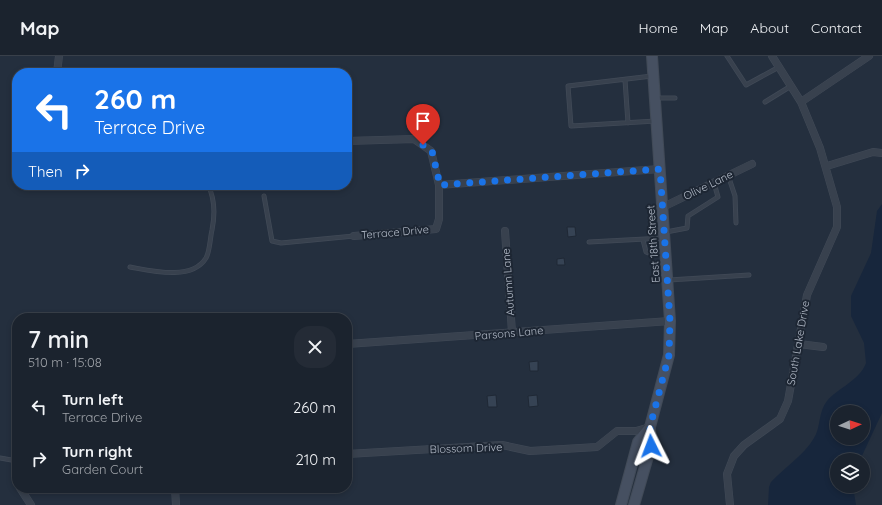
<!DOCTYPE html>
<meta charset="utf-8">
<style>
:root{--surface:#1b232e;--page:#242b36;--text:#f1f3f6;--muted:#a0a4aa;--line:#39404a}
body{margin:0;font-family:Quicksand,sans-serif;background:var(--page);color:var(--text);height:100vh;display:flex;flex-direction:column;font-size:15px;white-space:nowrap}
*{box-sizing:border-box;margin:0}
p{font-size:13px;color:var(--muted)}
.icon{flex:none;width:22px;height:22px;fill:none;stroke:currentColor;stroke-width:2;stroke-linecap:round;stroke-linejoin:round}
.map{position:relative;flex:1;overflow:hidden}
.sheet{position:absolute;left:12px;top:257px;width:340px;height:180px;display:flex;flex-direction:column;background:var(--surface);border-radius:16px;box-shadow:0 2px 6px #0003,0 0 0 1px var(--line)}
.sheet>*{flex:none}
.guide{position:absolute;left:12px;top:12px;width:340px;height:122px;border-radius:16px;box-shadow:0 2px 6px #0003,0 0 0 1px var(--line);background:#1a73e8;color:#fff;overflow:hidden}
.needle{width:26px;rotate:86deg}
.controls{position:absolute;left:830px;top:349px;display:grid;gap:8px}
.controls a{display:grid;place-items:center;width:40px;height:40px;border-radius:50%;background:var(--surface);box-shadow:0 2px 6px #0003,0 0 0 1px var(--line);font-size:20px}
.pin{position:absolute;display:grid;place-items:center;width:34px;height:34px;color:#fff;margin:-41px -17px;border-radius:50% 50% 50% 0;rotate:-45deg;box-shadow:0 0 4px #0007}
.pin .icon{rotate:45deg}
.me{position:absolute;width:44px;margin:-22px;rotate:357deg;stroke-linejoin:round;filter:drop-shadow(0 0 3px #0008)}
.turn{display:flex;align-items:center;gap:14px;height:84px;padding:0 16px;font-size:18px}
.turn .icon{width:52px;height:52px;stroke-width:2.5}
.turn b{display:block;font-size:28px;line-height:34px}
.then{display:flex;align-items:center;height:38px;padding:0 16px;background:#0003;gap:8px;font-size:15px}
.round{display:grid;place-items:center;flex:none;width:42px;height:42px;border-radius:16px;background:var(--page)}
.overview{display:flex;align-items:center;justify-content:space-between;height:68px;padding:0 16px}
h1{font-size:24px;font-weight:600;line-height:30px}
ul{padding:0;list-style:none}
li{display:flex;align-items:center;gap:12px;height:52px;padding:0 16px}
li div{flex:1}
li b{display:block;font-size:15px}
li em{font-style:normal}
header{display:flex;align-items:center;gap:24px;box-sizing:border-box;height:56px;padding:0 20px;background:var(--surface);border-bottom:1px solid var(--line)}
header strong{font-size:19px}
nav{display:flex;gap:22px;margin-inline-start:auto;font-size:14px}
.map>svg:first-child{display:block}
.water{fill:#17263c;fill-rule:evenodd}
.building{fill:#364354;stroke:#1f2835}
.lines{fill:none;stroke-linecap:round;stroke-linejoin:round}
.service-casing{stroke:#414a57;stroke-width:5}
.minor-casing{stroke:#414a57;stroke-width:8}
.secondary-casing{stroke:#414a57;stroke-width:12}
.service{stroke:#38414e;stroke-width:3.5}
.minor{stroke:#38414e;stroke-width:7}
.secondary{stroke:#465061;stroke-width:10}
.route{stroke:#1a73e8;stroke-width:7;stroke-dasharray:0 12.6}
.labels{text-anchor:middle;stroke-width:4;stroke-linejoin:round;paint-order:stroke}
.street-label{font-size:11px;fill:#b4bcc9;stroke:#1d2633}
</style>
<header>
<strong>Map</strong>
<nav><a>Home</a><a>Map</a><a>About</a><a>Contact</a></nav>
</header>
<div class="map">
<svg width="882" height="449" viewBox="0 0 882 449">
<rect width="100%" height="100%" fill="#242f3e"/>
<!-- water -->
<path class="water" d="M882 148V357L860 404H837V430H853L856 449H768L769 431 771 426C785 411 804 399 814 382 821 371 818 356 827 345 838 332 860 324 866 307L864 287 851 260V240L871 197 877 155ZM837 356H863V382H837Z"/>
<!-- building -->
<path class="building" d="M567 171H575L576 180 568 181Z
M564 202 565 209H557V203Z
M538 305V315H530L529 306Z
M496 339 497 351H488L487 340Z
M537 339 538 350 529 351 528 340Z"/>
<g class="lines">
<!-- service casing -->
<g class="service-casing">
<path id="service" d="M727 0 746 29 779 11
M652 20 568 30 571 70 656 65
M625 24 628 67
M656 42H675
M765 46 791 30
M728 119 735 140 736 167
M264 140 272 185 281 187 354 180
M666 176 687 172 688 160 718 141 714 127
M643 184 646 196 651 198H665
M589 186 664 182
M130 211C152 215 192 225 206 202 210 195 210 182 212 174 215 159 215 143 208 129
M669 224 749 219
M0 402 17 405"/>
</g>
<!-- minor casing -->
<g class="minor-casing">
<path id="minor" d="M57 17 59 0
M801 46 869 0
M347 85 414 83 431 95 439 129
M827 110 873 96 882 97
M663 151 752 108
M505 175 512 276
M354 180 436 173 439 163V129L660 113
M347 288 670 265
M799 288 823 291
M347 398 502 389 530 395 597 391 617 375H636L650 371
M20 432 31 449
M175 432 176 449
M730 449 727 418 734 400 744 389 780 363 788 345 807 239 837 171V151L820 92 801 46 772 0"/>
</g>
<!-- secondary casing -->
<g class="secondary-casing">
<path id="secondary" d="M621 449 638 386 650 371
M634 449 651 390 650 371 669 299 670 265 652 0"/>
</g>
<!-- service -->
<use href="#service" class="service"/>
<!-- minor -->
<use href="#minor" class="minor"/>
<!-- secondary -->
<use href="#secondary" class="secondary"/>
</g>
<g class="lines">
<!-- route -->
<path class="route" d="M423 89 432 95 440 129 660 113 670 265 669 299 650 371 651 390"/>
</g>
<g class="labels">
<!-- street labels -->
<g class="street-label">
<text transform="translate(708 129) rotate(-26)" y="4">Olive Lane</text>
<text transform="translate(395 176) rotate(-5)" y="4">Terrace Drive</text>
<text transform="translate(653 188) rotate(-94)" y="4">East 18th Street</text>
<text transform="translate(508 226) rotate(-94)" y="4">Autumn Lane</text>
<text transform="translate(509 277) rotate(-5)" y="4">Parsons Lane</text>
<text transform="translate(798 287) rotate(-80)" y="4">South Lake Drive</text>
<text transform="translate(466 392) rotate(-2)" y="4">Blossom Drive</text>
</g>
</g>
</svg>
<div class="controls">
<a><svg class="needle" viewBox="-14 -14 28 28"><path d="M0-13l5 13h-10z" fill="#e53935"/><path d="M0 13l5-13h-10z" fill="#a0a4aa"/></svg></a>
<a><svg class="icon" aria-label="layers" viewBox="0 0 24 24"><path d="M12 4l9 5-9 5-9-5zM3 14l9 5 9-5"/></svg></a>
</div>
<div class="pin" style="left:423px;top:89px;background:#d93025"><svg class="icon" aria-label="arrive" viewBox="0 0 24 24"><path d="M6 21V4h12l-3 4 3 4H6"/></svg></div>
<svg class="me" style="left:651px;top:390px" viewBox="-20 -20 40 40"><path d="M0-17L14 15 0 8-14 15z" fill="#1a73e8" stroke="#fff" stroke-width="4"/></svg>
<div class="guide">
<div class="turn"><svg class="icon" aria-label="left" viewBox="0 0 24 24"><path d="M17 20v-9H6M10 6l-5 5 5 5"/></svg><div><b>260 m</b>Terrace Drive</div></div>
<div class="then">Then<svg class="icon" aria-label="right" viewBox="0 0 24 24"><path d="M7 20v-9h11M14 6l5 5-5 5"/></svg></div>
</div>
<section class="sheet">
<div class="overview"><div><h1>7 min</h1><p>510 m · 15:08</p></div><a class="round"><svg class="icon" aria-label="close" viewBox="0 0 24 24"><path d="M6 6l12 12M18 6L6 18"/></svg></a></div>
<ul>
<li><svg class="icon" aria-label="left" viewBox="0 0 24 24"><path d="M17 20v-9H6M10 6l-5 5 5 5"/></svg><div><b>Turn left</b><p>Terrace Drive</p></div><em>260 m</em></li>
<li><svg class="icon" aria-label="right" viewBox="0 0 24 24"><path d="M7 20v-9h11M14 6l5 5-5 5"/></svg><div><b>Turn right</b><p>Garden Court</p></div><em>210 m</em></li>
</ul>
</section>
</div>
